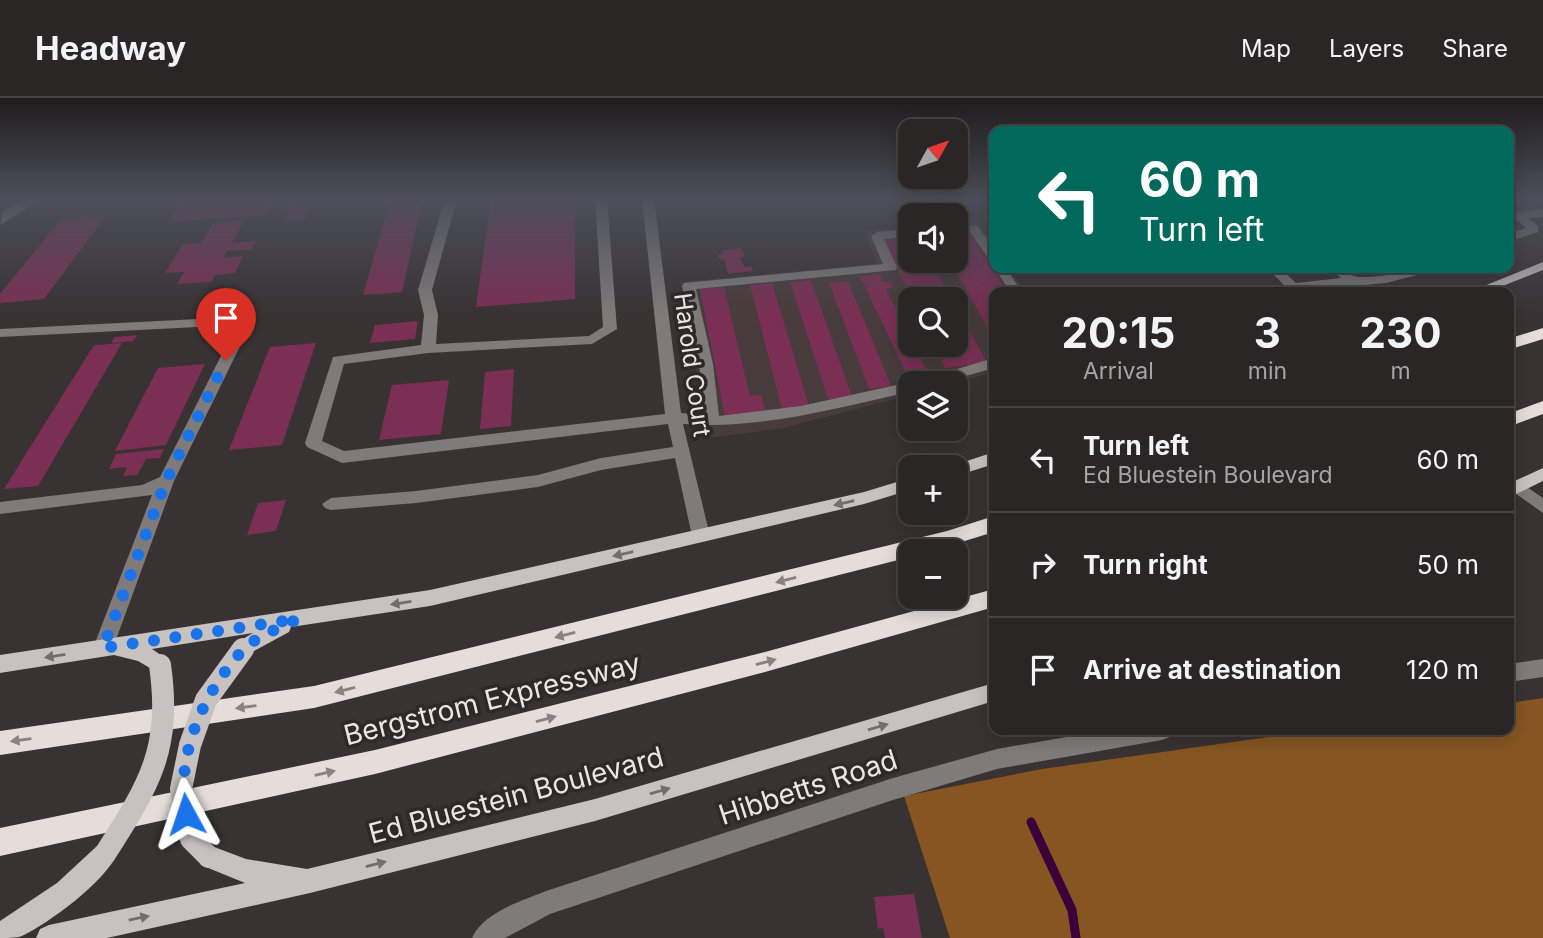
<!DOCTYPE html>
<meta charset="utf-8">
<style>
:root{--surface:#2a2626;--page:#322e2e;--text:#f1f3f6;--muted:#a5a5a7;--line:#464343}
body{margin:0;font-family:Inter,sans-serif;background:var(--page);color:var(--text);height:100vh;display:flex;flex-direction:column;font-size:26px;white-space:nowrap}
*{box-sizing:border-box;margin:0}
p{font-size:23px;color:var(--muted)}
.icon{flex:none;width:38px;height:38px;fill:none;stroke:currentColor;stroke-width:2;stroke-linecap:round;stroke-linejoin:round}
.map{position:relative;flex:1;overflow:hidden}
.side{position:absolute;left:989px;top:189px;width:525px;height:448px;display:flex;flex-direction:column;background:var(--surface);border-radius:14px;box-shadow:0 4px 18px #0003,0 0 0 2px var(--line)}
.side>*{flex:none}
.hud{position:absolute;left:989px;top:28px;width:525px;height:147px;border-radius:14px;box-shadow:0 4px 18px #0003,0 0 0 2px var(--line);background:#00695c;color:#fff;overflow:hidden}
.needle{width:46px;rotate:50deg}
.fabs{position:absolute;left:898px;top:21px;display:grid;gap:14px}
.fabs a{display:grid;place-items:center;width:70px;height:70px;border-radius:14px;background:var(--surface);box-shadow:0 4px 18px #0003,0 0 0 2px var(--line);font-size:35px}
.pin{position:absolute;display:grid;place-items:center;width:60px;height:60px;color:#fff;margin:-72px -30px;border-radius:50% 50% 50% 0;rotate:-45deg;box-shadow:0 0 7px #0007}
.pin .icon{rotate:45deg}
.me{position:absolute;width:77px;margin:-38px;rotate:355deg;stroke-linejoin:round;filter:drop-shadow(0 0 5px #0008)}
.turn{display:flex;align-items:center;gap:24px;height:147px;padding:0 35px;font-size:32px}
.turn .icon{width:91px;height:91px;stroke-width:2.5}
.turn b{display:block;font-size:49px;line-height:60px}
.eta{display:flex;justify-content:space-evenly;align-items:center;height:119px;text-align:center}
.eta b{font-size:42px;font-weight:700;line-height:49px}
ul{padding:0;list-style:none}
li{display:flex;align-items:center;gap:21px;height:105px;padding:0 35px;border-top:2px solid var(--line)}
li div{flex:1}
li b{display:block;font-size:26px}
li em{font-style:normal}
header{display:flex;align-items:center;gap:42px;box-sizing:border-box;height:98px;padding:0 35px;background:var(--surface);border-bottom:2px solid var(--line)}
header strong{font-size:33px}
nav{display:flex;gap:38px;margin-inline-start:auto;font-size:24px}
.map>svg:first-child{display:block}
.built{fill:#483b3b;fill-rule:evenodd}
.forest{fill:#865522}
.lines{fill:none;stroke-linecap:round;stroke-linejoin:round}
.stream{stroke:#3a003a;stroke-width:9}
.building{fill:#7b2f55}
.minor{fill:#7e7b7a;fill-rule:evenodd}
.major{fill:#c7c1bf;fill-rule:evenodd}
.highway{fill:#e4ddda;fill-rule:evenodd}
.major-bridge{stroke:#c7c1bf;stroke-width:22}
.oneway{fill:#736d6c}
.oneway2{fill:#898281}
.route{stroke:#1a73e8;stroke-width:12;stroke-dasharray:0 21.6}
.labels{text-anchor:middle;stroke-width:7;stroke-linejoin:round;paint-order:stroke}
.street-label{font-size:24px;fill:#e9e5e5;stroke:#2e2828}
.near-street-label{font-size:28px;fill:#e9e5e5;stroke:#2e2828}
</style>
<header>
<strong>Headway</strong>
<nav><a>Map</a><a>Layers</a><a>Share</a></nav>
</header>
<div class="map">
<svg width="1543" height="840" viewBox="0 0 1543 840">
<rect width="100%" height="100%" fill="#383232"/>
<!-- built -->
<path class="built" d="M979 123 994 146V170H1010L1026 194H994V274L953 285H910V297L784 330 708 340 681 184 877 166 864 133 910 129V163H956V125ZM910 201H956V247H910Z"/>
<!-- forest -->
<path class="forest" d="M1543 600V840H950L904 698 1042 671 1319 632H1508L1509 605Z"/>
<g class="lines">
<!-- stream -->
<path class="stream" d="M1031 724 1072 812 1076 840"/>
</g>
<!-- building -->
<path class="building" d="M219 101H273L266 117 168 125 181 104Z
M390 101H423L402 194 363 197Z
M491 101H575V201L476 209Z
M312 105 304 122 283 124 291 107Z
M106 118 44 201 0 205V196L61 121Z
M244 122 232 145 256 143 252 151 227 153 224 160 243 158 235 175 215 177 211 184 177 186 184 174 165 175 183 146 201 145 213 125Z
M971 136 1007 194H994V241L950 163H956V137Z
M910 140V163H931L952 201H912L883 142Z
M741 150 746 159H740L744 169 751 168 753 173 728 176 724 161 720 162 718 157 723 156 722 152Z
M1346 170H1393V172L1352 175Z
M880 176 883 184 890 183 893 190 886 191 910 238V247H914L930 279 909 281 860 178Z
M811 182 852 299 828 301 790 184Z
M848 183 891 288 869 291 829 185Z
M772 185 809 308 782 311 750 187Z
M724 189 750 298 761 297 765 312 725 319 700 191Z
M956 208 987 265 945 270 934 247H956Z
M418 223 415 241 370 245 375 227Z
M138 237 133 243 111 245 115 239Z
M122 245 38 388 4 391 94 247Z
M316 245 282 347 229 352 270 249Z
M205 266 166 347 115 353 158 270Z
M514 271 511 328 480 331 485 274Z
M449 282 441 336 379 342 392 287Z
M164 351 160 360 146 361 137 377 123 378 127 369 109 371 116 356Z
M286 402 276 433 247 437 258 405Z
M914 796 922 840H885L883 830 878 831 874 799Z"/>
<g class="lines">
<!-- minor -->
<path class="minor" d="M27 101H42L0 127 3 113Z
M445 101H457L432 192 438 217 436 246 589 238 603 229 595 101H607L617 231 592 246 428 255 344 266 322 343 344 353 665 316 642 101H654L681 315 704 317 699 266 682 188 684 185 883 166 871 138 877 134 910 131V139L884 141 897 169 896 172 696 191 713 266 719 318 801 308 910 284 914 285H910V294C835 310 760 332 683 326L710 438 707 443H695L692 438 675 360 601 372 538 389 416 405 331 412 325 410 322 406 331 400 416 393 538 377 601 360 673 349 668 326 342 365 307 349 305 345 333 259 421 247 424 217 418 192Z
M987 101H994V104L989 103Z
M1536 101H1543V105Z
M1543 111V119L1528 120 1538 128V134L1508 144V136L1526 130 1516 121H1508V115Z
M977 127 994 151V164L990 163 970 134H956V128Z
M994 169 1006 170 1022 194H1010Z
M1267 170H1280L1296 185 1341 180 1328 170C1344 170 1348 178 1359 179 1388 180 1416 169 1444 170L1386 185 1291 194Z
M218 220 241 225 245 238 174 383 113 550 110 556 103 558 96 556 93 550 152 397 0 416V404L142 387 160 379 231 238 230 231 218 228 0 239V231Z
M994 260V270L941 285H918L920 282Z
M1518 383 1543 400V415L1512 393 1510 389 1512 385Z
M1543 561V579L1508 584V566Z
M1107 632H1173L1170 639 1162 642 997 671 893 702 550 816 505 840H472C483 814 522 803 546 793L893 680 997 651Z"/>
<!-- major -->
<path class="major" d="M1543 164V172L1487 194H1469Z
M994 354V366L956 378V369H949Z
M1543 370V383L1508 400V386Z
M910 380V392L864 406 430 508 291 529 289 534 243 559 236 557 233 551 236 545 253 535 152 551 167 561 170 567 167 573 160 576 138 563 114 557 0 575V557L430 492 864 394Z
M994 585V603L595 723 310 795 107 840H36L40 831 49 827 245 785 201 767 197 759 201 751 209 747 246 761 307 771 595 701Z
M105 744 113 748 117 756C105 784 49 825 22 838 16 840 7 840 0 840V823L57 785 97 748Z"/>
<!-- highway -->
<path class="highway" d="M1543 230V241L1508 252V241Z
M1543 303V316L1508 329V316Z
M994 418V434L932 453H910V459L314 610 0 657V633L314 588 947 433Z
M994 491V509L765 574 375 676 0 758V730L375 652 765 554Z"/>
<!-- major-bridge -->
<path class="major-bridge" d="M105 756C149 687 172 652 160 567
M209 759 191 741 181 691 190 647 206 602 243 551"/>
</g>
<!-- one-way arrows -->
<defs><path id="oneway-solid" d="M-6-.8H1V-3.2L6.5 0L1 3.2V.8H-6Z" transform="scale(1.75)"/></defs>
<g class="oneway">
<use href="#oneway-solid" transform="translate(844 405) rotate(167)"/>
<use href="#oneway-solid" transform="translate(623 456) rotate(167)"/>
<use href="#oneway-solid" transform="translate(401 505) rotate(171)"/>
<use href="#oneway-solid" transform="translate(55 558) rotate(171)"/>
<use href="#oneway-solid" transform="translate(878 629) rotate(-16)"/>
<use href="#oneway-solid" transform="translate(660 693) rotate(-16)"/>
<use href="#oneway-solid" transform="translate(376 766) rotate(-14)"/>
<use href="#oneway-solid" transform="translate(139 820) rotate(-12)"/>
</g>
<g class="oneway2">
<use href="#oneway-solid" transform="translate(786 482) rotate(166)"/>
<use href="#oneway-solid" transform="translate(565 537) rotate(166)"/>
<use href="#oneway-solid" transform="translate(766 564) rotate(-15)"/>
<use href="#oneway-solid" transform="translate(345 592) rotate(166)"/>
<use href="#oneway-solid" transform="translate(246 609) rotate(172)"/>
<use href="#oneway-solid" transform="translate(546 621) rotate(-15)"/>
<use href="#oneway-solid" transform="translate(21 642) rotate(172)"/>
<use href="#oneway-solid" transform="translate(325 675) rotate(-13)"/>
</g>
<!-- sky -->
<linearGradient id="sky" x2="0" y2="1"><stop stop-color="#1f1c1c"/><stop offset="0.46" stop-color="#4d4f5a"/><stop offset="1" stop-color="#4d4f5a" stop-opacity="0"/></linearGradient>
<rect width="1543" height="218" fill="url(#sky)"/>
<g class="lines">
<!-- route -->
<path class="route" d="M186 716C175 659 203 595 242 553 256 538 280 530 298 521L103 550 166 383 226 262"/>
</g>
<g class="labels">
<!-- street labels -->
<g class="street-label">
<text transform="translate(692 267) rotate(82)" y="8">Harold Court</text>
</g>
<!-- near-street labels -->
<g class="near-street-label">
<text transform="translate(492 601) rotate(-14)" y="10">Bergstrom Expressway</text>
<text transform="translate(808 689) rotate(-18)" y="10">Hibbetts Road</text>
<text transform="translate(516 697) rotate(-15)" y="10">Ed Bluestein Boulevard</text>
</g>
</g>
</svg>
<div class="fabs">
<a><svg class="needle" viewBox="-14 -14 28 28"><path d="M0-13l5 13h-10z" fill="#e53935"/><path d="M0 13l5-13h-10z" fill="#a5a5a7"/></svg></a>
<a><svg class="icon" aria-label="sound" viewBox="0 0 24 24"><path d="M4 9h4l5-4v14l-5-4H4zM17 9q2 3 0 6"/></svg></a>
<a><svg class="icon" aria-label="search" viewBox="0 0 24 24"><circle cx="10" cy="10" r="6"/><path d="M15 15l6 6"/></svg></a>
<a><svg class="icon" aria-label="layers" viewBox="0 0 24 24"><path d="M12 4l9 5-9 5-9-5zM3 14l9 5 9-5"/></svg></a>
<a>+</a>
<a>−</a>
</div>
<div class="pin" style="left:226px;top:262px;background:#d93025"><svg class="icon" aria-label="arrive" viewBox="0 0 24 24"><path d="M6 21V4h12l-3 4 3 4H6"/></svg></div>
<svg class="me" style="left:186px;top:716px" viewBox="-20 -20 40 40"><path d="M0-17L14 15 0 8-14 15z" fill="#1a73e8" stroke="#fff" stroke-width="4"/></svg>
<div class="hud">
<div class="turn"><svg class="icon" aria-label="left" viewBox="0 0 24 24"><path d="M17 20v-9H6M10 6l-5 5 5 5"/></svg><div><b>60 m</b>Turn left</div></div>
</div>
<section class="side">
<div class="eta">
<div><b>20:15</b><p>Arrival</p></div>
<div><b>3</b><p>min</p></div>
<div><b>230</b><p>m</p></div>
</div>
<ul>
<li><svg class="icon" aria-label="left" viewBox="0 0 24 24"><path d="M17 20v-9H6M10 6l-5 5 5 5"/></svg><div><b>Turn left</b><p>Ed Bluestein Boulevard</p></div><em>60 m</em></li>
<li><svg class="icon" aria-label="right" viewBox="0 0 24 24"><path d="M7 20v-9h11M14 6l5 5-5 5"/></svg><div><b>Turn right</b></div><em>50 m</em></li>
<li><svg class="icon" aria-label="arrive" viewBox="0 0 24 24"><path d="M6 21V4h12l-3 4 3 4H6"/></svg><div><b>Arrive at destination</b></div><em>120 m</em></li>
</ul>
</section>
</div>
